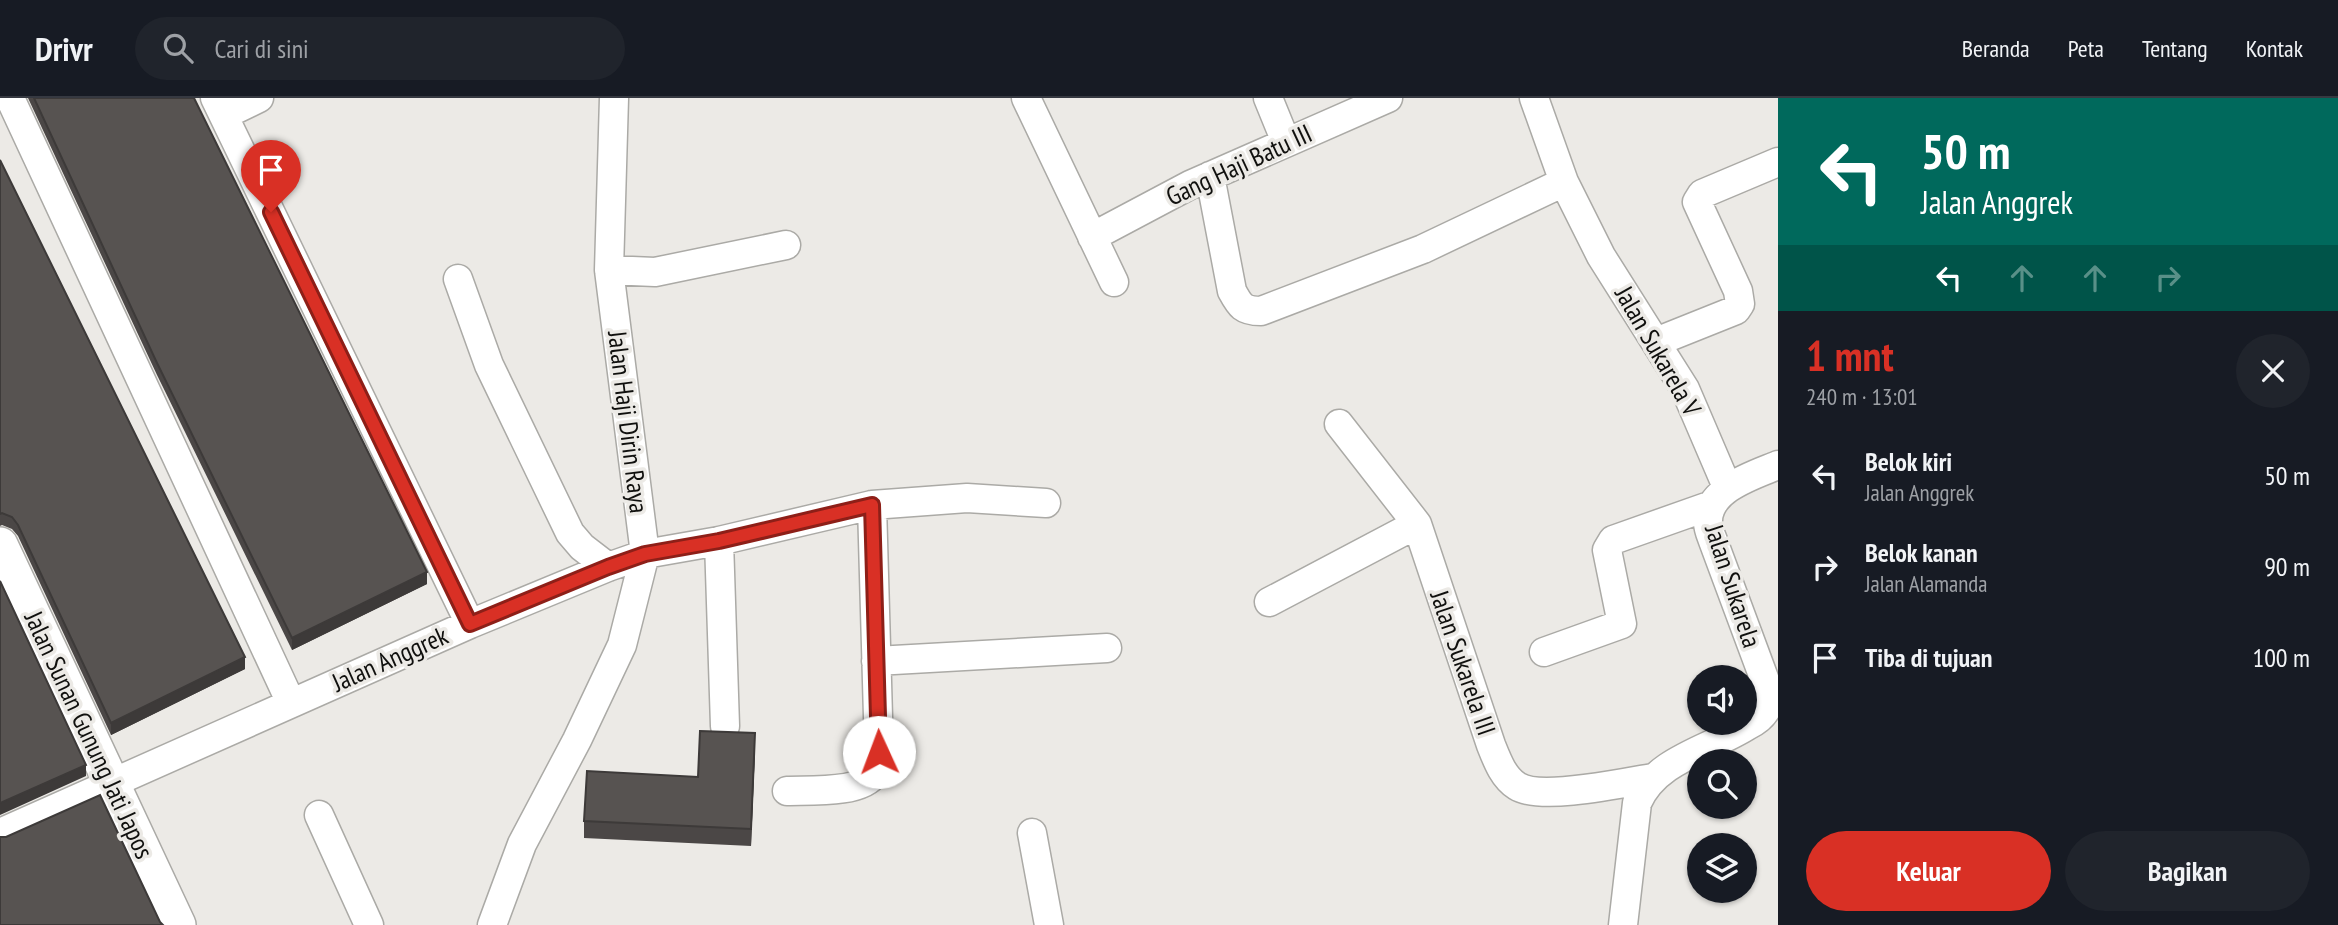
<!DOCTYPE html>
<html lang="id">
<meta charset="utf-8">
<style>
:root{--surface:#171b24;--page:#20242c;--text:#f1f3f6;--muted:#9ea1a6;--line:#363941;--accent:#d93025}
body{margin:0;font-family:"PT Sans Narrow",sans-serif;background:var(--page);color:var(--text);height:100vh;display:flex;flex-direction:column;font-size:26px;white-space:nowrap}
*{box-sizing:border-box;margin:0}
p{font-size:23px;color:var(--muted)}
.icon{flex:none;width:38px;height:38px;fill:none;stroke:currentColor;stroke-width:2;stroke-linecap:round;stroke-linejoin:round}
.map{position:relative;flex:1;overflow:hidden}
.side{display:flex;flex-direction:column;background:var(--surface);width:560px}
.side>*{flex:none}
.guide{background:#00695c;color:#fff;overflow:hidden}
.fabs{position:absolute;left:1687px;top:567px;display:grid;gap:14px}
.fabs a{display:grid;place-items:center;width:70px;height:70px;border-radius:50%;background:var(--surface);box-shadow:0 2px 5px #0004;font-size:35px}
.pin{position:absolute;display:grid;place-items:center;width:60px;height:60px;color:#fff;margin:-72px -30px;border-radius:50% 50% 50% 0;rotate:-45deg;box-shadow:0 0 7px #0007}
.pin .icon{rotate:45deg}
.me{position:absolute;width:77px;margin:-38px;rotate:358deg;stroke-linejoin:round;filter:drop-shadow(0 0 5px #0008)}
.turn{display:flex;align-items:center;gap:24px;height:147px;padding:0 28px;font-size:32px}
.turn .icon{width:91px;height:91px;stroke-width:2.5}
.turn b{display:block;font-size:49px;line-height:60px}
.lanes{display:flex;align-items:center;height:66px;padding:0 28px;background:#0003;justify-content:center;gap:35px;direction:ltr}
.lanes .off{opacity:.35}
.round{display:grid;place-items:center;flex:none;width:74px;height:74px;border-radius:37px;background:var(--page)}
.headline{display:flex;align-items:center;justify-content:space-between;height:119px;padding:0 28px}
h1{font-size:42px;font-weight:700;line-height:52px;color:var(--accent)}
.button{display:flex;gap:14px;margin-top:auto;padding:14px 28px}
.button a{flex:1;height:80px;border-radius:42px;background:var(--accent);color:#fff;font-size:28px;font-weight:700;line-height:80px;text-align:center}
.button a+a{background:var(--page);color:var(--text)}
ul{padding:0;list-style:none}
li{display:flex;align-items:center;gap:21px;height:91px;padding:0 28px}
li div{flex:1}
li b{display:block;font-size:26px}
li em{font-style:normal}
header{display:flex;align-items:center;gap:42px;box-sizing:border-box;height:98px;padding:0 35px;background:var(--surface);border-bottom:2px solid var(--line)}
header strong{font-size:33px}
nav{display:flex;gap:38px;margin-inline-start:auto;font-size:24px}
.search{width:490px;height:63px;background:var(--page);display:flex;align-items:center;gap:18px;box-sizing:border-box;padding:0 24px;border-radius:38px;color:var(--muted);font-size:26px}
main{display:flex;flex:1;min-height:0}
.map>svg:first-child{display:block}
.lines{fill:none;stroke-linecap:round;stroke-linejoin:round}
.minor-casing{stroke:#abaaa6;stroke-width:31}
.tertiary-casing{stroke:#abaaa6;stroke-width:38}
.minor{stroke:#fff;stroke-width:28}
.tertiary{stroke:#fff;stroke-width:35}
.wall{fill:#4b4746}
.shaded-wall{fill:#3d3a39}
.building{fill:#575351;stroke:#3d3a39;stroke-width:2}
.route-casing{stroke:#8d1f18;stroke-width:18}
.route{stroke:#d93025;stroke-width:12}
.labels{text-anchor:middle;stroke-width:7;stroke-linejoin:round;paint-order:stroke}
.street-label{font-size:26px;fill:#10100e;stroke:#eceae6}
</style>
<header>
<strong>Drivr</strong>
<div class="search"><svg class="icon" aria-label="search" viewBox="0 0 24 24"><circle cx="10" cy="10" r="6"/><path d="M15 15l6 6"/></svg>Cari di sini</div>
<nav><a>Beranda</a><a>Peta</a><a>Tentang</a><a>Kontak</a></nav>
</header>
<main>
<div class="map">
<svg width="1778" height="827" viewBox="0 0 1778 827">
<rect width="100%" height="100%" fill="#eceae6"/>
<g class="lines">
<!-- minor casing -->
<g class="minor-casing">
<path id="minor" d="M10 0 291 605
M215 0 470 526
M1026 0 1114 184
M1268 0 1286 44
M1534 0 1564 84 1601 158 1685 291 1727 389
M224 17 259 0
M1210 78 1232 193C1240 208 1243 213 1261 213L1423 151 1564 84
M1092 139 1190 87 1388 0
M609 172 655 174 786 147
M458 181 489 267 570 435 582 449 608 469
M1656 244 1736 212 1740 206 1738 193 1697 104 1702 96 1778 64
M1339 326 1417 426 1491 647C1497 662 1503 679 1517 688 1540 703 1623 685 1652 680
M719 443 725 628
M1269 504 1417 426
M1544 554 1622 526 1607 452 1613 442 1712 407
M876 563 1107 550
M787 693C808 692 861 696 874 676 878 670 878 661 879 654L872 407
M319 717 369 827
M0 735 470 526 608 469 645 456 719 443 872 407 967 400 1046 405
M1032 735 1049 827
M492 827 522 746 577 642 622 547 645 456 609 172 614 0
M1623 827 1637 705C1656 661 1709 652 1747 628 1755 624 1763 619 1767 610 1770 603 1768 596 1767 588L1712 440C1710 435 1708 429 1708 424 1707 391 1754 377 1778 367"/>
</g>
<!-- tertiary casing -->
<g class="tertiary-casing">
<path id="tertiary" d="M0 447 178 827"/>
</g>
<!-- minor -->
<use href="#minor" class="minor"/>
<!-- tertiary -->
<use href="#tertiary" class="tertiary"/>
</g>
<!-- wall -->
<path class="wall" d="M28 0H194L427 486 292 552 157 277Z
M0 62 245 571 111 637 18 438 12 431 2 427 0 428Z
M755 652 751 748 584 740V723L698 679Z"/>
<!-- shaded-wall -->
<path class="shaded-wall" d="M427 474V486L292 552V540Z
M245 559V571L111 637V625Z
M755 635V652L751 748V731Z
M86 667V678L0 717V705Z"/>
<!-- building -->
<path class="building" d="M34 0H194L427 474 292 540 157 265Z
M0 62 245 559 111 625 18 427 12 419 2 415 0 416Z
M0 483 86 667 0 705Z
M700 633 755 635 751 731 584 723 587 673 698 679Z
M100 697 160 824 163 827H0V739H6Z"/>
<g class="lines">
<!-- route casing -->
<g class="route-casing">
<path id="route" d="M271 114 470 526 608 469 645 456 719 443 872 407 879 654"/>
</g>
<!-- route -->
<use href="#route" class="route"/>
</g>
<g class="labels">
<!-- street labels -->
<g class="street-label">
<text transform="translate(1239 67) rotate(-25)" y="9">Gang Haji Batu III</text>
<text transform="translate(1658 253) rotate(60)" y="9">Jalan Sukarela V</text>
<text transform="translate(628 324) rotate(83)" y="9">Jalan Haji Dirin Raya</text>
<text transform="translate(1733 488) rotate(72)" y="9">Jalan Sukarela</text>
<text transform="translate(390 561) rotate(-24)" y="9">Jalan Anggrek</text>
<text transform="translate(1463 565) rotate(71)" y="9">Jalan Sukarela III</text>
<text transform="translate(89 637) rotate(65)" y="9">Jalan Sunan Gunung Jati Japos</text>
</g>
</g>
</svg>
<div class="fabs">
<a><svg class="icon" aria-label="sound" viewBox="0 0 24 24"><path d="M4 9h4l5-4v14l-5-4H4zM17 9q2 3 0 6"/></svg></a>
<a><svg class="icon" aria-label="search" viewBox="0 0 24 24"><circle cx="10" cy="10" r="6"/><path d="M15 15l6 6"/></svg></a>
<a><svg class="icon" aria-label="layers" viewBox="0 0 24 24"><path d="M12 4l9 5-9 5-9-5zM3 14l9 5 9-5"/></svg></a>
</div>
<div class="pin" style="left:271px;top:114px;background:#d93025"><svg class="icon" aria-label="arrive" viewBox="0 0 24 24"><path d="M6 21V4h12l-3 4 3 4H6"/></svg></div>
<svg class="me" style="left:879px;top:654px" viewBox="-20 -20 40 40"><circle r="19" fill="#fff"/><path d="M0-13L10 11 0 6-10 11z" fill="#d93025"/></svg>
</div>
<section class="side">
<div class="guide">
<div class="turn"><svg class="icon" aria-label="left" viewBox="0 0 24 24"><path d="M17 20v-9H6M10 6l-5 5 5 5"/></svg><div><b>50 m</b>Jalan Anggrek</div></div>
<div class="lanes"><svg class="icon" aria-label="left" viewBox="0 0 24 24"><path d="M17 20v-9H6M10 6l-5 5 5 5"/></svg><svg class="icon off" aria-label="ahead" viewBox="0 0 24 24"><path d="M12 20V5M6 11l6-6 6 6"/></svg><svg class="icon off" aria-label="ahead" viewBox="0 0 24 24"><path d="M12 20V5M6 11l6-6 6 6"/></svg><svg class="icon off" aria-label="right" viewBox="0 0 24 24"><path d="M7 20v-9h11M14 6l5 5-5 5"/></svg></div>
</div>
<div class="headline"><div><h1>1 mnt</h1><p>240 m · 13:01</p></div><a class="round"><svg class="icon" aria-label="close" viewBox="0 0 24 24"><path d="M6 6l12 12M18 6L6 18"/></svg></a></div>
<ul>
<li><svg class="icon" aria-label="left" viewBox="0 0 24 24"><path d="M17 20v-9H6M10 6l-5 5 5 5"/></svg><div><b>Belok kiri</b><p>Jalan Anggrek</p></div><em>50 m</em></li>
<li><svg class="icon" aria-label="right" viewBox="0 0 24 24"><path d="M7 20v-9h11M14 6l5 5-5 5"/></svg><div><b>Belok kanan</b><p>Jalan Alamanda</p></div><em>90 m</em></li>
<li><svg class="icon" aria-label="arrive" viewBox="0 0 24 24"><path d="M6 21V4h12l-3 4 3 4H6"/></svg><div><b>Tiba di tujuan</b></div><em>100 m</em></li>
</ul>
<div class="button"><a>Keluar</a><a>Bagikan</a></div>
</section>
</main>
